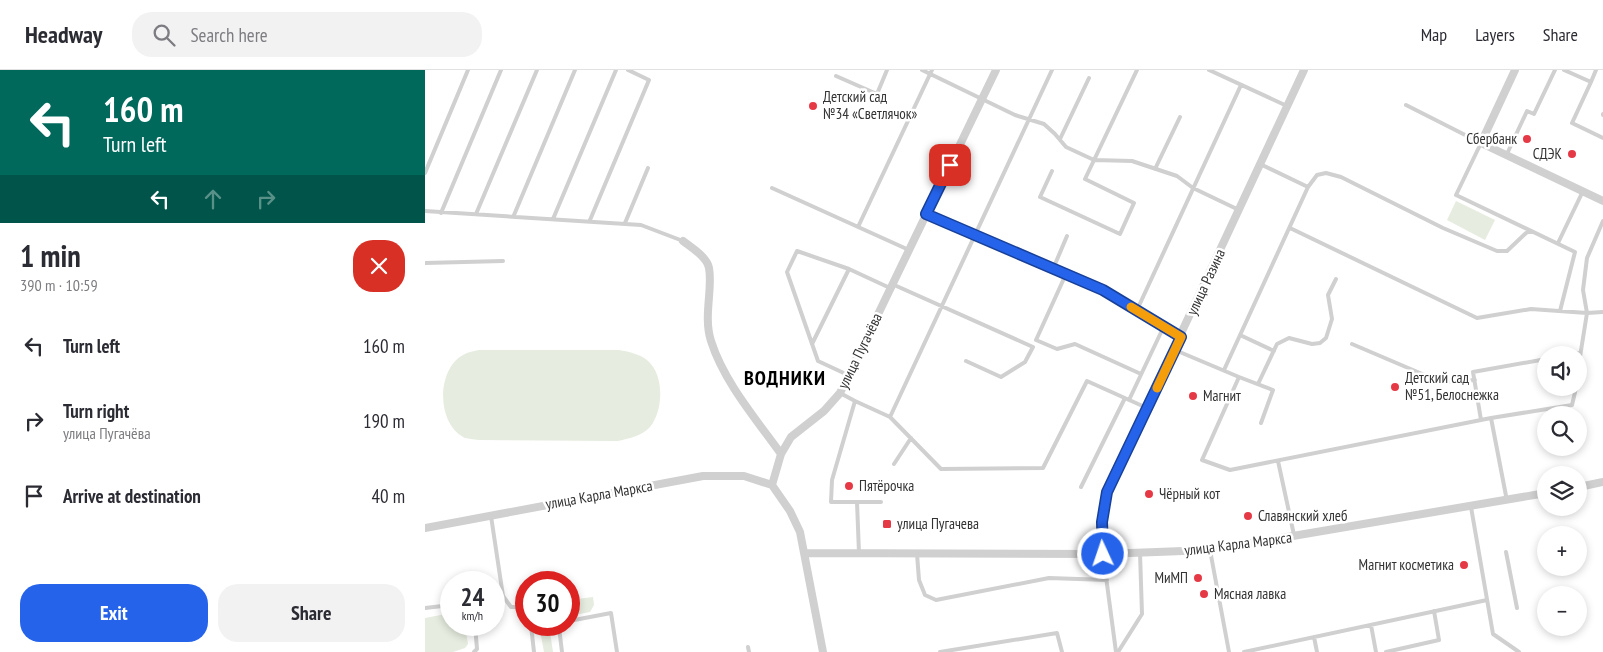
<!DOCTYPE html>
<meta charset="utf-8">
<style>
:root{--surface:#fff;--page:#f2f2f3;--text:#2b2b33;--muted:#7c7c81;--line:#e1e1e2;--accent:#2563eb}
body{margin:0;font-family:"PT Sans Narrow",sans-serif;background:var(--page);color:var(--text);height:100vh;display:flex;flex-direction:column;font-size:19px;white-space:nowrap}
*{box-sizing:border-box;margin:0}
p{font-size:16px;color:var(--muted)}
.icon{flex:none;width:28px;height:28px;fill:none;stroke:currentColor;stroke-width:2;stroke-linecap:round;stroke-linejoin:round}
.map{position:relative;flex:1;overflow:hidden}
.drawer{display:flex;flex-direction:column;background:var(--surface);width:425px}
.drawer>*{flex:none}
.banner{background:#00695c;color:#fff;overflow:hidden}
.controls{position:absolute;left:1112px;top:276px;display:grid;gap:10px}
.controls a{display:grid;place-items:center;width:50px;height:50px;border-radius:50%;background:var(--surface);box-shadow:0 2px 8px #0003;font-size:25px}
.speed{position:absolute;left:15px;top:501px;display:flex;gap:10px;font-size:25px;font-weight:700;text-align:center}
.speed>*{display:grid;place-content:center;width:65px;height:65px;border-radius:50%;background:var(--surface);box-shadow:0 2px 8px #0003;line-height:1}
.speed small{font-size:12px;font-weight:400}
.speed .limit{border:8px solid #d22;background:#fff;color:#111}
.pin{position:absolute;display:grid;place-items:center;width:42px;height:42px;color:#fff;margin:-21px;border-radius:10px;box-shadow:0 2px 8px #0006}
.me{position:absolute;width:55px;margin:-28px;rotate:357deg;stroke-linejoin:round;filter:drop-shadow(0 0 4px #0008)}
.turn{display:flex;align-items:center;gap:18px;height:105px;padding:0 20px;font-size:22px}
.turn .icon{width:65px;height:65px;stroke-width:2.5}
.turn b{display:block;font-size:35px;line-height:42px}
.lanes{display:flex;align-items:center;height:48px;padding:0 20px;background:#0003;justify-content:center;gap:25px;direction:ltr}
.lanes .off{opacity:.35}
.round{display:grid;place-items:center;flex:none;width:52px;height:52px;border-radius:20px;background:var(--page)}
.summary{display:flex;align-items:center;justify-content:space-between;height:85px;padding:0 20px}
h1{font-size:30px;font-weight:800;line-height:38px}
.button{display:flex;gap:10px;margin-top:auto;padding:10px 20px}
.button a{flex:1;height:58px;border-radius:20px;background:var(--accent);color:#fff;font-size:20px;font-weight:800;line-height:58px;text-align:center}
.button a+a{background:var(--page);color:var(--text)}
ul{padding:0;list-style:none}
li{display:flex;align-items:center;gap:15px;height:75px;padding:0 20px}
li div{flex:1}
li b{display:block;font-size:19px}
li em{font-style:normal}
header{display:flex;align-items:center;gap:30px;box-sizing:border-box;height:70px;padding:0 25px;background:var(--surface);border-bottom:1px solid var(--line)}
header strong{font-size:24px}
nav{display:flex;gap:28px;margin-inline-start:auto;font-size:18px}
.search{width:350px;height:45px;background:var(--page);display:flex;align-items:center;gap:12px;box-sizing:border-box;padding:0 18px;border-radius:20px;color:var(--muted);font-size:19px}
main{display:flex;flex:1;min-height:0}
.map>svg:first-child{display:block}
.green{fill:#e6ecdf}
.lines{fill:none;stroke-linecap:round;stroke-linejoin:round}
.lane{stroke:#d0d0d0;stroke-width:4}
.street{stroke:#d0d0d0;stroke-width:8}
.route-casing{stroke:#184099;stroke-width:12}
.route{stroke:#2563eb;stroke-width:9}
.slow{stroke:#f59e0b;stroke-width:9}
.poi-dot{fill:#e63946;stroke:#fff;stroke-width:2}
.labels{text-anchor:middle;stroke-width:5;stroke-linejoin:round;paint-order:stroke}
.poi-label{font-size:15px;fill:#333;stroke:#fff;text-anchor:start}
.street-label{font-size:15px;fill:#333;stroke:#fff}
.district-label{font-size:20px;font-weight:bold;letter-spacing:1px;fill:#000;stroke:#fff}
</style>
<header>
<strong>Headway</strong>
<div class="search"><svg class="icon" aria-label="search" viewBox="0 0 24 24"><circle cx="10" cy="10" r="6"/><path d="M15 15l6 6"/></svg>Search here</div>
<nav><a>Map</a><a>Layers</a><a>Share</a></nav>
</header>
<main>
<section class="drawer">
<div class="banner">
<div class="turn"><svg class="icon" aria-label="left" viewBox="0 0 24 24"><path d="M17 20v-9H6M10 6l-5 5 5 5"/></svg><div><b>160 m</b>Turn left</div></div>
<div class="lanes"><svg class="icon" aria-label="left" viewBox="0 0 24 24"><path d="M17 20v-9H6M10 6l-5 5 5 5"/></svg><svg class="icon off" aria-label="ahead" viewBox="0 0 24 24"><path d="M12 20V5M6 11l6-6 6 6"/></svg><svg class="icon off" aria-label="right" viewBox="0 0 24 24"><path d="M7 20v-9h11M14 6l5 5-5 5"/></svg></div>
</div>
<div class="summary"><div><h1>1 min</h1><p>390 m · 10:59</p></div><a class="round" style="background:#d93025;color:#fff"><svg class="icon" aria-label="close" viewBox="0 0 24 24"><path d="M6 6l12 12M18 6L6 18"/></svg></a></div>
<ul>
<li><svg class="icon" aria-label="left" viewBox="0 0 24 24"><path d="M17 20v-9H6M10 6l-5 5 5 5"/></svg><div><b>Turn left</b></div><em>160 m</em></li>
<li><svg class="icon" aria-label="right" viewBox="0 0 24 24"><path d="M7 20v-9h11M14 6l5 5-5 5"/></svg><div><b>Turn right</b><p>улица Пугачёва</p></div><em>190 m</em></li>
<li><svg class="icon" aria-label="arrive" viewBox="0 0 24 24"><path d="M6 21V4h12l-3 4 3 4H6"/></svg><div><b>Arrive at destination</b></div><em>40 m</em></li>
</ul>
<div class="button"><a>Exit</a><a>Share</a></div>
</section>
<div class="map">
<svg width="1178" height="582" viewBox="0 0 1178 582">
<rect width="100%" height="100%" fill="#fff"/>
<!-- green -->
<path class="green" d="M1031 131 1070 150 1060 170 1022 150Z
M54 280H194C205 282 215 284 223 291 240 306 238 341 225 357 217 366 205 368 193 371L54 370C49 369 42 369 38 367 11 352 12 299 38 285 43 282 49 281 54 280Z
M168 527 169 535 165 542 144 546V530Z
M26 543V555H40L43 574 40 578 28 582H0V548Z
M114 555H128L125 562 128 582H119Z"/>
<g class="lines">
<!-- lane -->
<path class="lane" d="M497 0 590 45 619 54 630 64 641 77 669 90 707 91 752 106 768 118 814 140
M784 0 862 36
M1139 0 1166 12 1147 53 1178 68
M411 6 452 24 462 0
M1166 12 1171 0
M981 35 1056 73 1031 125 1150 182 1135 241
M1178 44V45
M635 69 664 8
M1081 86 1102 41 1109 44 1130 0
M730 99 755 47
M627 101 615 127 695 164 709 133 660 109 712 0
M0 103 43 0
M883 117 892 105 901 103 916 107 1018 158 1072 181H1082L1101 163 1106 161
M347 118 484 180
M0 141 216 155 258 171
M16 143 76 0
M51 144 112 0
M502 144 678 221 754 266
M89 145 150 0
M128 149 191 0
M165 150 224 10 203 0
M200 153 223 98
M433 157 507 0
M865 158 1052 248 1106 239 1162 243 1178 242
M1133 173 1158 121
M0 193 78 191
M628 199 642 166
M641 204 611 270 632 279 650 274 716 304
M467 214 608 277 600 292 576 307 541 291
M712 240 816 15
M815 265 849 281
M387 274 424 199 465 218
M927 274 1016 312 1050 310
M750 280 814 307 777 390 805 400 1066 348 1082 431
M1143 285 1155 283
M1154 293 1162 243 1158 220 1162 188 1178 151
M799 300 883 117 835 94
M423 305 393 291 362 202 372 181 424 199
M814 307 848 320 836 353
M833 314 852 274 864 268 887 274 895 273 901 268 907 249 903 225 911 209
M415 323 430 331
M704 330 739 256
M465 347 627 0
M1066 348 1147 335 1151 318
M1056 350 1048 302 1121 289
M853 391 869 465
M469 394 486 368
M656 417 700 328
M432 432 434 483
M456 432H406L407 410 430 331 465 347 516 399 618 398 662 311 722 338
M1046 437 1068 564 1094 582
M66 446 78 526 69 528
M785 480 804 582
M1081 482 1092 538
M492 484 494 510 500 525 511 530 624 508 682 510
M678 484 691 582
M78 526 86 537H95L101 541
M0 538 26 535
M69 541 78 529
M144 551 186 543 192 582
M106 555 109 582
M136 555 134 557 137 582
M946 555 951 582
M889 567 892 582
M323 577 324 582
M49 582 52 579 50 555
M515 582 632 563 637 582
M693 582 717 544 715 483
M819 582 1062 530
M961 582 1014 570 1009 541"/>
<!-- street -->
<path class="street" d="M1090 0 1056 73 1178 131
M258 171C267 178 282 187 284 198 288 219 278 246 286 271 299 312 331 349 356 384
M1154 417 1178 412
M0 458 278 406H319L347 415
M380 483 678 484 785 480 1121 423
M678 484 677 452 682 422 879 0
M398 582 375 462 365 441 347 415 356 384 366 367 399 341 415 323 571 0"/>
</g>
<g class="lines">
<!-- route casing -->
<g class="route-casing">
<path id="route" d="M525 95 501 144 678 220 756 267 682 422 677 452 678 484"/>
</g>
<!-- route -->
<use href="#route" class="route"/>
<!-- slow -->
<path class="slow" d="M706 237 756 267 732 318"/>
</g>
<!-- markers -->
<g class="poi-dot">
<circle cx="388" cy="36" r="5"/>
<circle cx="1102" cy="69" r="5"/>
<circle cx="1147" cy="84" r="5"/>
<circle cx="970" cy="317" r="5"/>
<circle cx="768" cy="326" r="5"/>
<circle cx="424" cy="416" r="5"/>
<circle cx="724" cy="424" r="5"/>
<circle cx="823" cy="446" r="5"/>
<rect x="457" y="449" width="10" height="10" rx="2.5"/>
<circle cx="1039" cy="495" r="5"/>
<circle cx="773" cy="508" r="5"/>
<circle cx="779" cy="524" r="5"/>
</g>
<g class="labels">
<!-- poi labels -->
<g class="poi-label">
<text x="398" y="32">Детский сад<tspan x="398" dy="17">№34 «Светлячок»</tspan></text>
<text x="1092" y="74" text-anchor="end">Сбербанк</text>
<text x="1137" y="89" text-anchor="end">СДЭК</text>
<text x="980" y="313">Детский сад<tspan x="980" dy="17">№51, Белоснежка</tspan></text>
<text x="778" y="331">Магнит</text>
<text x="434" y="421">Пятёрочка</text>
<text x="734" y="429">Чёрный кот</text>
<text x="833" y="451">Славянский хлеб</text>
<text x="472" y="459">улица Пугачева</text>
<text x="1029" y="500" text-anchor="end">Магнит косметика</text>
<text x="763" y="513" text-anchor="end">МиМП</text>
<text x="789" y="529">Мясная лавка</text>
</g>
<!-- street labels -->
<g class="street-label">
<text transform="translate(781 212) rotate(-65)" y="5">улица Разина</text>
<text transform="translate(435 281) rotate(-64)" y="5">улица Пугачёва</text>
<text transform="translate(174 425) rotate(-10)" y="5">улица Карла Маркса</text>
<text transform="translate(813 474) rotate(-7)" y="5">улица Карла Маркса</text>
</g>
<!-- district labels -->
<g class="district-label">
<text x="360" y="315">ВОДНИКИ</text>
</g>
</g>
</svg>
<div class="controls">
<a><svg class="icon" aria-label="sound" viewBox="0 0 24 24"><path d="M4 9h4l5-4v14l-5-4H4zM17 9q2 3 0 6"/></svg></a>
<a><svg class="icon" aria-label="search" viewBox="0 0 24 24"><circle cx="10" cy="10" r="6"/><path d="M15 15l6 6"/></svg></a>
<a><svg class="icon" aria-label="layers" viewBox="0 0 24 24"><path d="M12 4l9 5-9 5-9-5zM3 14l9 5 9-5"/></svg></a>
<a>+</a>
<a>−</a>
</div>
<div class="speed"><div>24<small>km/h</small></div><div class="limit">30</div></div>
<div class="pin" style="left:525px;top:95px;background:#d93025"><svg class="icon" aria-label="arrive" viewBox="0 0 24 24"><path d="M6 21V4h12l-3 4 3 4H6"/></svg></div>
<svg class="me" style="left:678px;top:484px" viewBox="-20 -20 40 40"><circle r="17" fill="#2563eb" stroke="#fff" stroke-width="3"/><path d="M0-11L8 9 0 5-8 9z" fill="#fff"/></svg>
</div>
</main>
